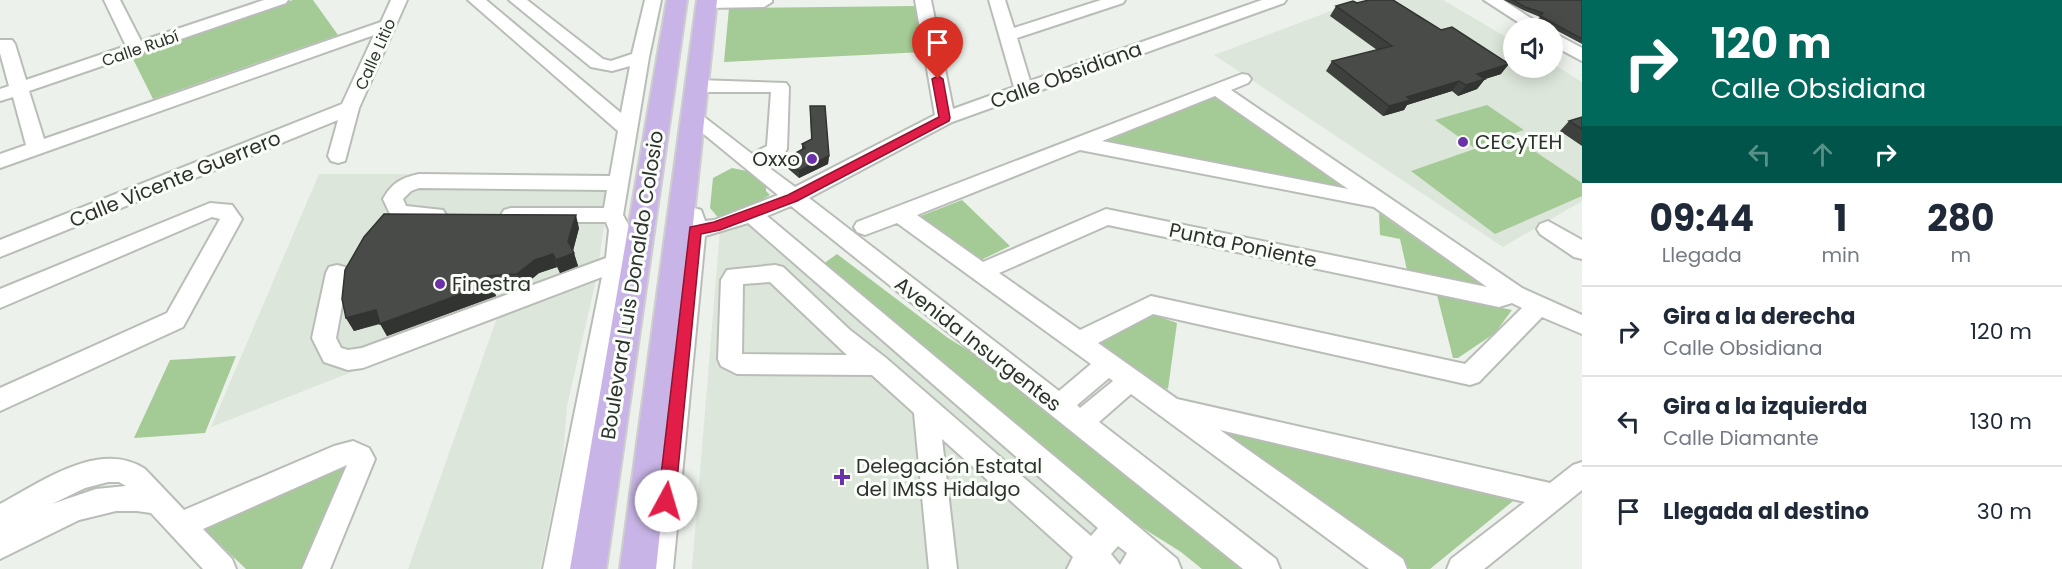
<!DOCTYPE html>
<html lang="es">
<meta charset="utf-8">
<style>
:root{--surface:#fff;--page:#f6f6f7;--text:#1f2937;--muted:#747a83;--line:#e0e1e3}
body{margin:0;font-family:Poppins,sans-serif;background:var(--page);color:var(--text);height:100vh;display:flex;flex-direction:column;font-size:22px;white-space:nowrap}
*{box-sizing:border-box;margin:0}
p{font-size:20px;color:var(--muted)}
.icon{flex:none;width:33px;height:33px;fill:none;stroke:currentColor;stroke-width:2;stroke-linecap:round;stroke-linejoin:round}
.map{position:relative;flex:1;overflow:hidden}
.details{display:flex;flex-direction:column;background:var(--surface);width:480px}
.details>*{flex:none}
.hud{background:#00695c;color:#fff;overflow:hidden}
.buttons{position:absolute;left:1503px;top:18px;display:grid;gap:12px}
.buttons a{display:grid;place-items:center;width:60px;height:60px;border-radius:50%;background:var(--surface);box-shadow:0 3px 15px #0003;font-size:30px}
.pin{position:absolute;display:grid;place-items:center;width:51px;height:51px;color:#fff;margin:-62px -26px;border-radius:50% 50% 50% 0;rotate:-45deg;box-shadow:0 0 6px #0007}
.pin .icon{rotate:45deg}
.me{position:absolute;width:66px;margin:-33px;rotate:6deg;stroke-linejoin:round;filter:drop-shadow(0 0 4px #0008)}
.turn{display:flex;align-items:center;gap:21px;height:126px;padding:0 30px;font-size:27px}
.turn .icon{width:78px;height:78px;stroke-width:2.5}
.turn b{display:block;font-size:42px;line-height:51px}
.lanes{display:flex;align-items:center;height:57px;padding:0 30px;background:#0003;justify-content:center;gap:30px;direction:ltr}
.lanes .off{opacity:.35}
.eta{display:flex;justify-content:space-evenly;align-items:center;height:102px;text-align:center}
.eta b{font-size:36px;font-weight:700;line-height:42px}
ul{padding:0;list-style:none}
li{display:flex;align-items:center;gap:18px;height:90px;padding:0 30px;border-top:2px solid var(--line)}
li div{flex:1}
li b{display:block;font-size:22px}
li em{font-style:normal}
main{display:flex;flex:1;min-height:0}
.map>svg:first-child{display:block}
.built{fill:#dde6da}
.green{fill:#a4ca95}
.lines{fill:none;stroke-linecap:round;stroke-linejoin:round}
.minor-casing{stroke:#b9bdb7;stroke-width:4}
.major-casing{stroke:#cdcecd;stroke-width:4}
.minor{fill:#fff;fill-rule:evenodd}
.major{fill:#c8b4e6;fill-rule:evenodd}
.wall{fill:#3e403d}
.shaded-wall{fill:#323432}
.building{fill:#484b47;stroke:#323432;stroke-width:1.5}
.route{fill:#e11d48;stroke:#92132f;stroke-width:1.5}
.poi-dot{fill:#6b31a8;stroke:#fafef8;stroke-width:2}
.labels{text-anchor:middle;stroke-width:6;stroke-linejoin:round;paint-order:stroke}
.far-street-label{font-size:16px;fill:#2f312f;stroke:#fafef8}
.street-label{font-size:20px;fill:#2f312f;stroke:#fafef8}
.poi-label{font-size:20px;fill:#2f312f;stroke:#fafef8;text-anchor:start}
</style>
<main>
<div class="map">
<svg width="1582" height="569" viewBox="0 0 1582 569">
<rect width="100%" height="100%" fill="#ecf1eb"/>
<!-- built -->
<path class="built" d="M1360 0H1443L1513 41 1514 68H1552L1553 64 1582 82V201L1503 247 1214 55Z
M319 174H612L596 280 567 406 563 457 540 569H408L498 315 211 427Z
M752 222 1154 569H692L720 230Z"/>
<!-- green -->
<path class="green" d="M293 0H313L338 35 153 99 131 55Z
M916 6 924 52 724 62 729 8Z
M1214 97 1346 188 1099 144Z
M1487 105 1524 130 1473 147 1435 120Z
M1512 136 1582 183V196L1495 234 1411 171Z
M732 168 747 171 766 187V191L770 195 721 221 710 208 713 178Z
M962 200 1010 246 979 261 918 217Z
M1379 213 1482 285 1407 270 1400 239 1380 235Z
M837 254 948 338 987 362 1251 569H1202L1181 552 1111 508 819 267Z
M1437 295 1512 310 1495 333 1458 358H1453Z
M1147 316H1157L1177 323 1168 389 1153 385 1095 342Z
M236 356 205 433 134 438 170 360Z
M1204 421 1518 497 1430 569H1410Z
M350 462 303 569H246L201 526Z"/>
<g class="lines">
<!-- minor casing -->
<g class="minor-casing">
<path id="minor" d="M104 0H120L141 41 264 0H288L286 3 29 91 44 139 381 22 391 0H407L359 108 345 161 338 163 331 161 328 156 338 120 0 257V240L342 104 374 35 0 168V154L26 145 13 97 0 101V89L9 86 0 53V40H12L15 44 26 80 126 46Z
M468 0H486L621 113 630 66 612 71 591 67 509 0H527L603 59 611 61 632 54 645 0H661L649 57 623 215 631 230 628 251 635 253 638 259 635 265 626 268 571 569H543L602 277 363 368 348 370 324 362 312 338 326 273 329 267 337 265 345 267 348 273 336 338 341 348 348 350 362 348 606 258 609 230 606 222H511L504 220 501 215 504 210 511 208H604L607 190 419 188 411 191 403 199 406 206 443 210 446 215 443 220 409 222 391 216 383 199C392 183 401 178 419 174L610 176 618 131Z
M701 0H772V2L764 7 707 8 701 6 699 3Z
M915 0H931L953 109 1014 87 989 0H1005L1014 28 1101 0H1125L1123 3 1017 38 1030 81 1262 0H1286L1284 3 952 122 809 198 1059 391 1091 364 897 223 865 235 857 232 854 227 857 222 1242 74 1248 75 1251 79 1248 83 1231 90 1522 288 1582 315V334L1542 317 1479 382 1470 385 1153 314 1098 343 1177 399 1550 483 1573 465 1582 462V490L1484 569H1447L1451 559 1525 502 1220 430 1403 559 1407 569H1369L1131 394 1099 422 1276 559 1280 569H1243L791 206 767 216 1177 559 1181 569H1067L1073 557 942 439 957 569H929L914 413 872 375 737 374 721 366 718 359 721 280 727 270 775 265 783 267 850 330 886 358 1091 536 1098 528 748 223 705 236 673 569H645L684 230V215L687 210 694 208 701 210 705 221 714 220 778 195 683 117 685 113H699L752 154 767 146 771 92H698L692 90 689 86 692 82 698 80 786 83 789 87 787 149 784 154 764 164 795 187 935 115ZM1215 96 1348 189 1102 141ZM1080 150 1374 207 1487 287 1106 209 983 262 917 215ZM1108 225 1499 307 1512 303 1522 308 1465 364 1151 296 1080 330 999 273ZM770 282 847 355 742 354 743 284ZM1109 378 1113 381 1080 408 1077 405ZM1118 546 1127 553 1120 565 1111 554Z
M1484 0H1503L1546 28H1527Z
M1552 32 1582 48V61L1552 45Z
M210 203 232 205 242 219 183 327 0 411V388L167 313 220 219 212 217 0 308V289Z
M1548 221 1582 240V259L1574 257 1540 234 1537 229 1540 224Z
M353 441 369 448 375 459 330 569H302L347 465 203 529 232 559 236 569H203L151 513 137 511H116L79 520 0 559V504C41 482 100 439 145 469L184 510 334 446ZM108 482H119L126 486 96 489 52 504 85 488Z"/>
</g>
<!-- major casing -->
<g class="major-casing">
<path id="major" d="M667 0H687L606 569H570Z
M697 0H717L656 569H620Z"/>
</g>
<!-- minor -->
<use href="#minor" class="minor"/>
<!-- major -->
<use href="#major" class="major"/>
</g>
<!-- wall -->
<path class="wall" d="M1504 0H1582V44L1537 20 1540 17 1523 10Z
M1336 6 1501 74 1485 79 1477 89 1458 96 1452 91 1407 105 1404 110 1383 116 1326 71 1332 61 1377 50 1330 16Z
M810 106 829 156 828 164 799 178 785 166V159L802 149V144L811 140Z
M1582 117V146L1560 131 1569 121Z
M579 228 573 251 578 266 560 273 557 267 539 273 522 287 493 289 496 296 387 336 380 324 354 331 346 318Z"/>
<!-- shaded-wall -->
<path class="shaded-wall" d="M1509 64 1501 74 1485 79 1477 89 1458 96 1466 85 1477 74Z
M1459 81 1452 91 1407 105 1404 110 1383 116 1389 106 1407 97Z
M829 156 828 164 799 178V171Z
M576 215 579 228 572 254 574 253 578 266 560 273 556 260 568 241Z
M553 254 557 267 539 273 522 287 517 274 535 260Z
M491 283 496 296 387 336 380 323 354 331 346 318 376 310Z"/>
<!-- building -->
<path class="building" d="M1369 0H1393L1441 30 1452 27 1509 64 1477 74 1485 79 1466 85 1459 81 1407 97 1411 100 1389 106 1332 61 1392 46 1336 6 1353 1 1357 3Z
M1513 0H1582V39L1540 16 1543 13 1525 7Z
M810 106H825L829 156 799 171 785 159 805 148 802 144 812 139Z
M1582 117V129L1569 121Z
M384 214 576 215 568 241 574 253 556 260 553 254 535 260 517 274 488 276 491 283 380 324 376 310 346 318 342 299 345 270 364 237Z"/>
<!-- route -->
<path class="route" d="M938 76 943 79 950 118 949 121 797 201 720 230 701 234 675 501 672 507 666 509 660 507 658 501 690 227 714 222 788 195 939 117 932 79Z"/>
<!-- markers -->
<g class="poi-dot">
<circle cx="1463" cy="142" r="6"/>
<circle cx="812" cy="159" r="6"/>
<circle cx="440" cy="284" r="6"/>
<path d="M839 468h6v6h6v6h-6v6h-6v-6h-6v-6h6z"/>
</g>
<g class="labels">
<!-- far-street labels -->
<g class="far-street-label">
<text transform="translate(140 48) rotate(-19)" y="6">Calle Rubí</text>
<text transform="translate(375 54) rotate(-66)" y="6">Calle Litio</text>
</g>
<!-- street labels -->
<g class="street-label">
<text transform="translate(1066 75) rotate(-20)" y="7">Calle Obsidiana</text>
<text transform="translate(175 179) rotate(-22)" y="7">Calle Vicente Guerrero</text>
<text transform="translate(1243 245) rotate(12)" y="7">Punta Poniente</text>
<text transform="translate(632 285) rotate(-81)" y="7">Boulevard Luis Donaldo Colosio</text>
<text transform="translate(978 344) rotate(38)" y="7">Avenida Insurgentes</text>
</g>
<!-- poi labels -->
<g class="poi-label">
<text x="1475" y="149">CECyTEH</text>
<text x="800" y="166" text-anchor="end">Oxxo</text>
<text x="452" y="291">Finestra</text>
<text x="856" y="473">Delegación Estatal<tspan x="856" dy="23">del IMSS Hidalgo</tspan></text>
</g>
</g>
</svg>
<div class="buttons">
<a><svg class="icon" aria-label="sound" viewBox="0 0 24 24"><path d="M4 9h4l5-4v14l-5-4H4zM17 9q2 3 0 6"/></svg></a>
</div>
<div class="pin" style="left:938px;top:79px;background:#d93025"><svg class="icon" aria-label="arrive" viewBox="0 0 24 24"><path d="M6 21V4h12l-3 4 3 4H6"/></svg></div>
<svg class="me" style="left:666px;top:501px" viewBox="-20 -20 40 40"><circle r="19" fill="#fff"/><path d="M0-13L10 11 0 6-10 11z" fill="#e11d48"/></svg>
</div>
<section class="details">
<div class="hud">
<div class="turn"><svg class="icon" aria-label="right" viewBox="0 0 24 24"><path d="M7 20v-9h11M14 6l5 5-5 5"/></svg><div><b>120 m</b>Calle Obsidiana</div></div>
<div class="lanes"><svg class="icon off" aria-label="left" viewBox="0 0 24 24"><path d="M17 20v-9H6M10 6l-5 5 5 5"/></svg><svg class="icon off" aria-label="ahead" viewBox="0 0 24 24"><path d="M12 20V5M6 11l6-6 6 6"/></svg><svg class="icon" aria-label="right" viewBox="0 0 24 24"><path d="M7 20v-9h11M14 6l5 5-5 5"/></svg></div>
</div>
<div class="eta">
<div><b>09:44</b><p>Llegada</p></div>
<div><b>1</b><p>min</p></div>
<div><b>280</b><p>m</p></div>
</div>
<ul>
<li><svg class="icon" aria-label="right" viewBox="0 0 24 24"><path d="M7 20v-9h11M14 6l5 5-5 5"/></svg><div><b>Gira a la derecha</b><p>Calle Obsidiana</p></div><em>120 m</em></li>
<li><svg class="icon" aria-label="left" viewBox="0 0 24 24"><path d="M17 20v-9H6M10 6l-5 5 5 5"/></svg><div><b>Gira a la izquierda</b><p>Calle Diamante</p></div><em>130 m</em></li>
<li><svg class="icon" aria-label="arrive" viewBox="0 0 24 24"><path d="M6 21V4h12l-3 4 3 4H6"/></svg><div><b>Llegada al destino</b></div><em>30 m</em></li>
</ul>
</section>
</main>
